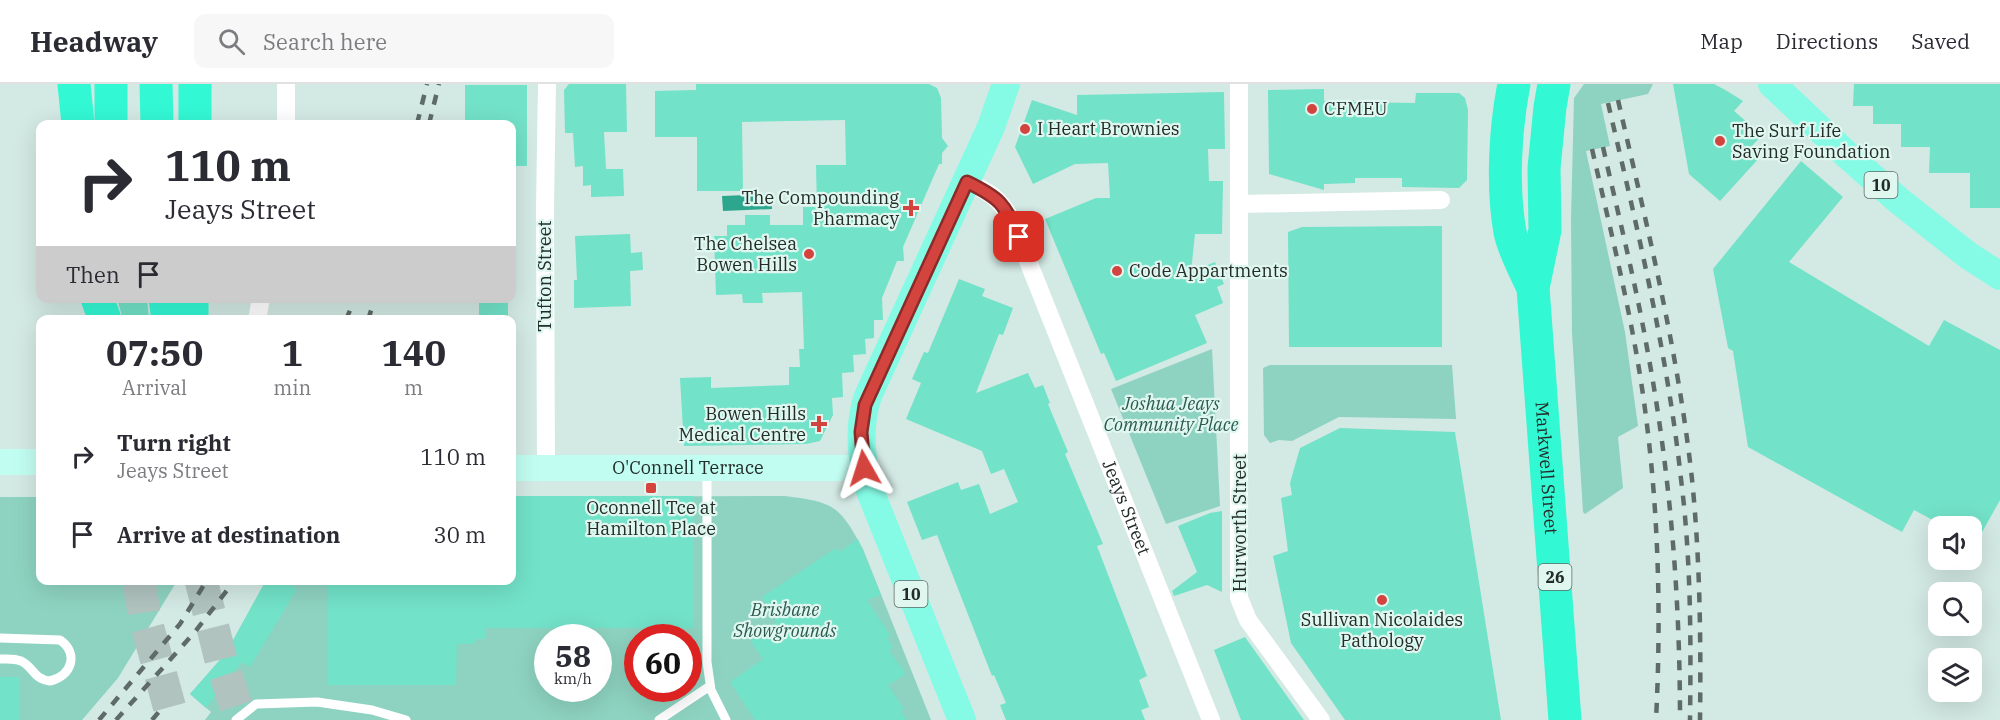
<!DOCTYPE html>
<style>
:root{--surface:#fff;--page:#f7f7f7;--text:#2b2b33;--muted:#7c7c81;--line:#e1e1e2}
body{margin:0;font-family:"IBM Plex Serif",serif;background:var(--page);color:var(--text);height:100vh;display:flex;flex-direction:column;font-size:22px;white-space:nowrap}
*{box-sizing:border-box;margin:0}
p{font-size:20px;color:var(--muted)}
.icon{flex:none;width:33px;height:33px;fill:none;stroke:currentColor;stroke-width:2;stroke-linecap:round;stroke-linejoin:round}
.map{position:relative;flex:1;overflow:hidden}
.panel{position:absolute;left:36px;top:231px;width:480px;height:270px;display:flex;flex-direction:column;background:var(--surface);border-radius:12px;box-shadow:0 6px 24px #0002}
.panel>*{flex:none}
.guide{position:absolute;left:36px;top:36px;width:480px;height:183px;border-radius:12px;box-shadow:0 6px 24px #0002;background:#fff;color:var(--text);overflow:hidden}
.buttons{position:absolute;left:1928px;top:432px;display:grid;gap:12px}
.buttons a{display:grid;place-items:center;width:54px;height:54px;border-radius:12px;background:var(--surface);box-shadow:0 6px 24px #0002;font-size:30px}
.speed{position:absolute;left:534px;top:540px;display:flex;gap:12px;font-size:30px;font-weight:700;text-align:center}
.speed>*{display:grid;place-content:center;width:78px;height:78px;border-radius:50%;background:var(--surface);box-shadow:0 6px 24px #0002;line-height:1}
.speed small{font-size:15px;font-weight:400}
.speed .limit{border:9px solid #d22;background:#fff;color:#111}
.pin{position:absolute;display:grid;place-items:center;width:51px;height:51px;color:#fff;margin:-26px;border-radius:12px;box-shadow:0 3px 9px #0006}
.me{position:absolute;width:66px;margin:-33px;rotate:354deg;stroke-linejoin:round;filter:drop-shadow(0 0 4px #0008)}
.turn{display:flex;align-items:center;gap:21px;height:126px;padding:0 30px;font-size:27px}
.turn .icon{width:78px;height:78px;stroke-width:2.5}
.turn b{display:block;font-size:42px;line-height:51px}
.then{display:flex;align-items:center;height:57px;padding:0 30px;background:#0003;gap:12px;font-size:22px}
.eta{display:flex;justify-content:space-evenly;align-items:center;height:102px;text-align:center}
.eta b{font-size:36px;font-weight:700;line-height:42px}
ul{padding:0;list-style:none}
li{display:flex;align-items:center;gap:18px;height:78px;padding:0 30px}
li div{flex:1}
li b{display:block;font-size:22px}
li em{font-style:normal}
header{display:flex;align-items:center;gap:36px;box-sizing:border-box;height:84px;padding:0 30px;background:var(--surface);border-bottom:2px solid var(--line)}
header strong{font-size:28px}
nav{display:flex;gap:33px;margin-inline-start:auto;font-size:21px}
.search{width:420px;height:54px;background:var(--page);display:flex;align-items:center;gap:15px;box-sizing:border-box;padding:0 21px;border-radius:12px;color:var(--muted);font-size:22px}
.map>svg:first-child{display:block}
.green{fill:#8ed3c1;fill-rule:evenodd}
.water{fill:#2da68e}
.building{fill:#72e2c8}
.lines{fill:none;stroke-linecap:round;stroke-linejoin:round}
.highway-tunnel{stroke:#b0c3be;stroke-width:33;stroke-dasharray:33 16;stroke-linecap:butt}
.lane{stroke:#fff;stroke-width:9}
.street{stroke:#fff;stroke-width:18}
.secondary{stroke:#c2fdf2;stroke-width:26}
.primary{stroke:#85fbe5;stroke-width:28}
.highway{stroke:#33f8d4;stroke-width:33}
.rail{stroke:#5e6b67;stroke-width:4.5;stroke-dasharray:10 10;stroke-linecap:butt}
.route-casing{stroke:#892c29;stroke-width:15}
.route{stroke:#d3443f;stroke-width:10}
.poi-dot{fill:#d3443f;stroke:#e0f7f0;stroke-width:2}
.labels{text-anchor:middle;stroke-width:4.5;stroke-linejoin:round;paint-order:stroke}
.shield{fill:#e0f7f0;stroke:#5c6965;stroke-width:1.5}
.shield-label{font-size:16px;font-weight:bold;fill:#232c29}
.poi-label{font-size:18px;fill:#232c29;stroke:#e0f7f0;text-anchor:start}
.street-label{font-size:18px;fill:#232c29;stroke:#e0f7f0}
.park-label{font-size:18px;font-style:italic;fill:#2c5c51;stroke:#e0f7f0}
</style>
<header>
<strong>Headway</strong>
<div class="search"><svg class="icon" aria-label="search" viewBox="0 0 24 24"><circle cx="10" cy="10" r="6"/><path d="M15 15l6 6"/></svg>Search here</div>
<nav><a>Map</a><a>Directions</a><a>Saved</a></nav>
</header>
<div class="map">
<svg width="2000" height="636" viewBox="0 0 2000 636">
<rect width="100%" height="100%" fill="#d3e9e3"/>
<!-- green -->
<path class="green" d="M1584 0H1653L1648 10 1601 20 1610 62 1586 67 1625 248 1638 342 1618 353 1623 404 1585 430 1583 428 1572 249 1571 135 1574 14Z
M1212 265 1220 422 1166 440 1111 305Z
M1270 281H1452L1456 335 1339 333 1292 357 1279 356 1270 359 1264 351 1263 284Z
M784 412C834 418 839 421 863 465L931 636H205L211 628 190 610 226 569 266 497 512 496V413ZM548 554H598V604H548ZM638 554H688V604H638Z
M0 413H40V496L177 497 118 594 82 636H0Z"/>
<!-- water -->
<path class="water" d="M771 110 772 125 723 127 722 112Z"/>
<!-- building -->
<path class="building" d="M569 0H626L627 48H604L606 85H623L624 112 591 113V101L583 102V82L575 83 573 49H565L564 6Z
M696 0H929L937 4 941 14 942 54 948 62 942 69V80H939L903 163 904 177H897L882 214 883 236H874V254L865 255 866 270 853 271 854 288 842 289 843 313 832 314 833 331 820 357 806 360 684 362 680 294 711 293V304L789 301V283H800L799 265H804L802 208 762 209 763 219H743L742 210 716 211 714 152H727V141H745V131H770V141H803V123H817L816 81H846L845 36 742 38 743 107H697V53H655V7L696 6Z
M1673 0H1714L1727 7 1743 17 1734 27 1762 51 1751 63 1761 72 1720 117 1689 90Z
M1854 0H2000V124H1970V89H1929L1930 63H1901V40H1873V22H1853Z
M465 1H527V82H512V40H465Z
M1324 5V17L1354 16V18L1415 19 1416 9H1459L1465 14 1468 26 1467 96 1459 104 1402 103V94H1355V99L1324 100V106L1269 90 1268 6Z
M1224 8 1225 65H1208L1209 97H1223L1222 150H1195L1191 188 1215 178 1224 200 1217 203 1223 219 1195 231 1207 259 1116 297 1104 269 1101 270 1045 135 1096 114H1110L1108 79 1075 80 1033 100 1015 63 1032 16 1077 31V11Z
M1801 77 1843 113 1789 178 1929 262 1944 236 2000 266V416L1971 468V442H1944L1914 426 1902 448 1748 363 1733 267 1728 264 1713 185Z
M1442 142V263H1289L1288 148 1302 143Z
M630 150 631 169 642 168 643 186 630 187 631 222 574 224V196H577L575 152Z
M959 195 985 205 982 212 1013 224 1003 251 999 250 976 309 1028 289 1035 304 1043 301 1050 319 1048 320 1068 368 1065 370 1103 460 1097 462 1147 592 1139 596 1149 623 1141 626 1145 636H1006L1000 621 1006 619 994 591 992 592 937 451 922 456 907 418 958 398 961 406 979 400 990 430 1018 418 1004 385 991 390 982 367 906 335 921 299 912 295 924 268 928 269Z
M117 214H147L149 236H123Z
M479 214H508V236H479Z
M1340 344 1455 348 1501 636H1345L1291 559 1273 472 1288 467 1281 414 1292 411 1290 399 1300 364Z
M512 412H694V544H486V555H477L473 560H457L456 601H328V496H512Z
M1222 427V508L1207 501 1174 512 1172 507 1197 488 1178 442 1210 429Z
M858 455 881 511 867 516 891 552 887 554 893 563 889 566 906 590 888 601 904 625 900 627 907 636H755L730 598 763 575 750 556 777 538 762 513 836 464 839 468Z
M266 496H282L297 505 250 583 242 578 206 624 190 610 226 569Z
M1245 553 1304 636H1241L1214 566Z
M0 593H20V636H0Z"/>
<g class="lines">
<!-- highway-tunnel -->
<path class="highway-tunnel" d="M139 496 144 530 173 636
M201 496 222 580 241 636"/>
<!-- lane -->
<path class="lane" d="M707 387V578L711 606 726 636
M0 554 60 556C79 569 72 592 50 597 33 595 34 583 21 577 14 574 7 575 0 575
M236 636 256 620 317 618 372 626 406 636
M659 636 710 602"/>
<!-- street -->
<g class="street">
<path d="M286 0V40"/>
<path d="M1239 0V514L1248 536 1321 636"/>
<path id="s1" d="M967 97C990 109 1000 114 1012 137L1211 636"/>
<path d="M1239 120 1441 116"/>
<path d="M257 236 261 214"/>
<path d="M546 384 545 123 547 0"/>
</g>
<!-- secondary -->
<g class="secondary">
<path d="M0 378H40"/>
<path id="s2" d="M512 384H864"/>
</g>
<!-- primary -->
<path class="primary" d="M1772 0 1846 70 1898 116 1969 172 2000 192
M962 636 870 407C861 376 857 344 868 312L991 43 1006 0"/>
<!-- highway -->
<g class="highway">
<path d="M74 0 78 40"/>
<path d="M111 0V40"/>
<path d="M156 0 157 40"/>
<path id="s3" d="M1514 0C1505 45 1502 103 1510 148 1514 167 1525 186 1533 204L1565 636"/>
<path d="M195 40V0"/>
<path d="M1533 204 1545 146 1544 84 1550 23 1554 0"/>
<path d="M97 214 105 236"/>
<path d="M165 214 168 236"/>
<path d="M192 236V214"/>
</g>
<!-- rail -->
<path class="rail" d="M1618 16C1647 142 1678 267 1692 395 1700 475 1701 556 1700 636
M1608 19C1637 143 1667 267 1681 395 1691 475 1691 555 1690 636
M417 40 427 0
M429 40 439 0
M1603 63C1618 130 1635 196 1647 264 1670 387 1680 511 1680 636
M1592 65C1613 157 1636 248 1647 341 1659 439 1661 538 1656 636
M346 236 355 214
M368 236 375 214
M99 636 180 540 207 496
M116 636 194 549 235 496
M152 636 162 624"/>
</g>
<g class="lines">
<!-- route casing -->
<g class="route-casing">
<path id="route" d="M864 384 861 348 865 321 967 98C1000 114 1004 119 1019 153"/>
</g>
<!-- route -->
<use href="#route" class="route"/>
</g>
<!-- markers -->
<g class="poi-dot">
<circle cx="1312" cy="25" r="6"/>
<circle cx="1025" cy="45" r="6"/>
<circle cx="1720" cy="57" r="6"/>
<path d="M908 115h6v6h6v6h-6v6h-6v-6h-6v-6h6z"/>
<circle cx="809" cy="170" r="6"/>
<circle cx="1117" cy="187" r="6"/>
<path d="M816 331h6v6h6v6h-6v6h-6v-6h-6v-6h6z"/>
<rect x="645" y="398" width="12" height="12" rx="3"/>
<circle cx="1382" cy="516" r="6"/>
</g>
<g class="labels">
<!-- shield labels -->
<g class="shield">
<rect x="1864.5" y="88" width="33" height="26" rx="4.5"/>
<rect x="1538.5" y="480" width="33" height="26" rx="4.5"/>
<rect x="894.5" y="497" width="33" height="26" rx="4.5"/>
</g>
<g class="shield-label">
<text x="1881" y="107">10</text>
<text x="1555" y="499">26</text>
<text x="911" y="516">10</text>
</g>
<!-- poi labels -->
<g class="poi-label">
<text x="1324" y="31">CFMEU</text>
<text x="1037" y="51">I Heart Brownies</text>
<text x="1732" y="53">The Surf Life<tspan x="1732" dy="21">Saving Foundation</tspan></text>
<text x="899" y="120" text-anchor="end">The Compounding<tspan x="899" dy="21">Pharmacy</tspan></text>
<text x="797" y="166" text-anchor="end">The Chelsea<tspan x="797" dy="21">Bowen Hills</tspan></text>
<text x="1129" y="193">Code Appartments</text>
<text x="806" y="336" text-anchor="end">Bowen Hills<tspan x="806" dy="21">Medical Centre</tspan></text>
<text x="651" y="430" text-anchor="middle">Oconnell Tce at<tspan x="651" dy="21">Hamilton Place</tspan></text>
<text x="1382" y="542" text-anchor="middle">Sullivan Nicolaides<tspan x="1382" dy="21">Pathology</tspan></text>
</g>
<!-- street labels -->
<g class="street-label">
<text transform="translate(545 192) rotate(-90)" y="6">Tufton Street</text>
<text dy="6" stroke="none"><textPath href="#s2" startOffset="176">O'Connell Terrace</textPath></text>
<text dy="6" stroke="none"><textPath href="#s3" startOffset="390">Markwell Street</textPath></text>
<text dy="6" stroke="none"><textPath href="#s1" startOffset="370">Jeays Street</textPath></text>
<text transform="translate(1240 439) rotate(-90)" y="6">Hurworth Street</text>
</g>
<!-- park labels -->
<g class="park-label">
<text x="1171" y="326">Joshua Jeays<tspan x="1171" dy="21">Community Place</tspan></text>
<text x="785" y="532">Brisbane<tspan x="785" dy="21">Showgrounds</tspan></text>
</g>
</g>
</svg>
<div class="buttons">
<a><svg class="icon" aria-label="sound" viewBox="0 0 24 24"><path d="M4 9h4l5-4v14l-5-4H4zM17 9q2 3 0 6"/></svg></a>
<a><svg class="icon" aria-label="search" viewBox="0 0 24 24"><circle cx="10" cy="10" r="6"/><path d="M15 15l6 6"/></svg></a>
<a><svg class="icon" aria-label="layers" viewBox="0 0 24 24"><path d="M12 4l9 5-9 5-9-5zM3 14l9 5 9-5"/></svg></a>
</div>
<div class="speed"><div>58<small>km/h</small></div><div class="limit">60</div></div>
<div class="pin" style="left:1019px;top:153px;background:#d93025"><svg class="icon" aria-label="arrive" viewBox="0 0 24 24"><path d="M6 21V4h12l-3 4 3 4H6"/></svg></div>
<svg class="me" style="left:864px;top:384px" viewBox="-20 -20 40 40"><path d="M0-17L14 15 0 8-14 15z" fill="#d3443f" stroke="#fff" stroke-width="4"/></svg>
<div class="guide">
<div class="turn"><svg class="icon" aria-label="right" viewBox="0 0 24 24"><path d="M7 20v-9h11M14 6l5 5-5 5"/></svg><div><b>110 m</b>Jeays Street</div></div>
<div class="then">Then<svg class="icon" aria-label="arrive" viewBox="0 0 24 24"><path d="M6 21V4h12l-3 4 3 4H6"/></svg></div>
</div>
<section class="panel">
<div class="eta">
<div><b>07:50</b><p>Arrival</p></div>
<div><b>1</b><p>min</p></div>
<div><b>140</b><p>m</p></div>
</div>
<ul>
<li><svg class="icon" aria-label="right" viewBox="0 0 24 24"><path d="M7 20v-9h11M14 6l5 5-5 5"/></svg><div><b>Turn right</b><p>Jeays Street</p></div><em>110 m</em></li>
<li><svg class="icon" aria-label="arrive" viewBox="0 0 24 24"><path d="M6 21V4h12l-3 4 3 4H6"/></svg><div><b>Arrive at destination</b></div><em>30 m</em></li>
</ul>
</section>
</div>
